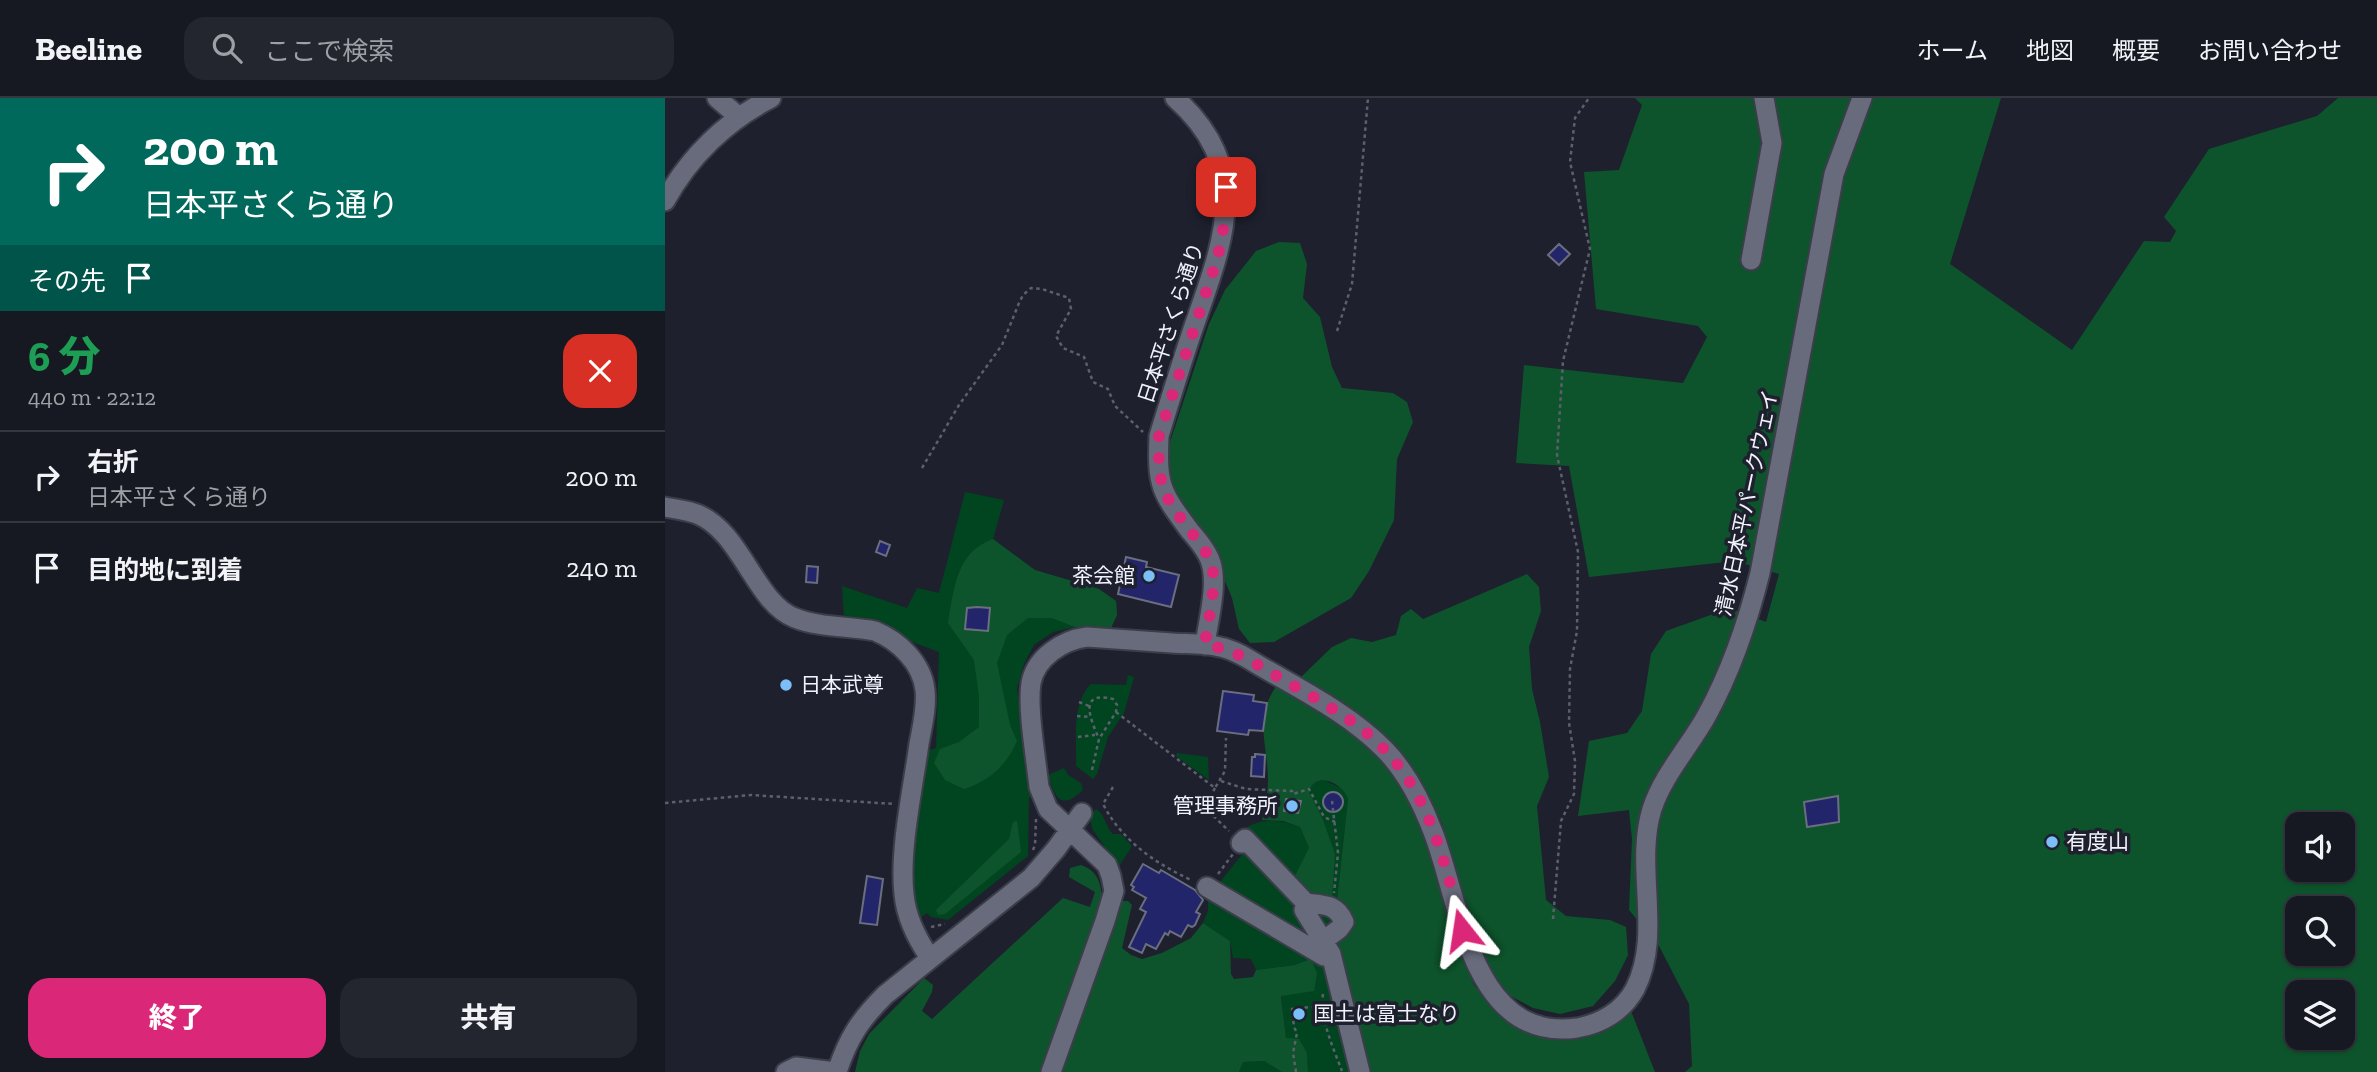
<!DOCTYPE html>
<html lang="ja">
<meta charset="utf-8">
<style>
:root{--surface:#161822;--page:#23252f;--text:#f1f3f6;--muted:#9ea0a5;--line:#353740;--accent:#db2777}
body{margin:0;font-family:"Zilla Slab","Noto Sans JP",serif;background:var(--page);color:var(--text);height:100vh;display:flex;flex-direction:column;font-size:26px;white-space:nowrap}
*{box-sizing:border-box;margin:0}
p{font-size:23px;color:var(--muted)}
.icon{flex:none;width:38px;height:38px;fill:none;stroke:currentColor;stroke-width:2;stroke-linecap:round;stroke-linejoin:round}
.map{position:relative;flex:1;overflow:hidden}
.details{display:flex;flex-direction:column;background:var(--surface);width:665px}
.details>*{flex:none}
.banner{background:#00695c;color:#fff;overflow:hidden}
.buttons{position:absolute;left:1620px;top:714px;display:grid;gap:14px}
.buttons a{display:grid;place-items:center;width:70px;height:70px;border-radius:14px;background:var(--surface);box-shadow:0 2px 5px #0004,0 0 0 2px var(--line);font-size:35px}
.pin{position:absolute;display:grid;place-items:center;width:60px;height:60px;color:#fff;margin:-30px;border-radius:14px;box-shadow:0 4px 10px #0006}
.me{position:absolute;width:77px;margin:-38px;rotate:345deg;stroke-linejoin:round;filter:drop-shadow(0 0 5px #0008)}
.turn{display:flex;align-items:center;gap:24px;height:147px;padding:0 28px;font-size:32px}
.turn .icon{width:91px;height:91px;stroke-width:2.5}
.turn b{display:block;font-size:49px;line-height:60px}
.then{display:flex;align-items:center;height:66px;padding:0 28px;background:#0003;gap:14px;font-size:26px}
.round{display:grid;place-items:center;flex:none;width:74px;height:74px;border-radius:21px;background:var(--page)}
.head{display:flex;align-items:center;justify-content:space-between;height:119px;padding:0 28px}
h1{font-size:42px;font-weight:800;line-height:52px;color:#1e9e55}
.button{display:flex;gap:14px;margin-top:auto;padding:14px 28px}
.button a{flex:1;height:80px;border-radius:21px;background:var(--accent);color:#fff;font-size:28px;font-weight:800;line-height:80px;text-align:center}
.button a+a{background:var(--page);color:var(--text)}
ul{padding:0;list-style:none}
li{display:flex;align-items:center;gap:21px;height:91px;padding:0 28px;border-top:2px solid var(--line)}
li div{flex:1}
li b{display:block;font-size:26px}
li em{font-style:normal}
header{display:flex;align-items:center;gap:42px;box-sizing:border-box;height:98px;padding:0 35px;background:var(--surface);border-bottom:2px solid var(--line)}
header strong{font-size:33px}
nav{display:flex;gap:38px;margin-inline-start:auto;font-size:24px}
.search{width:490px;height:63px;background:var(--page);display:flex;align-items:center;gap:18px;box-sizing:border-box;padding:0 24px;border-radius:21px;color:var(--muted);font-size:26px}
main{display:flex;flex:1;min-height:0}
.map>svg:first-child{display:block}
.green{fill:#004520}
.forest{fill:#0d542c;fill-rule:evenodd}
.building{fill:#23256a;stroke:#6a6e7f;stroke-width:2}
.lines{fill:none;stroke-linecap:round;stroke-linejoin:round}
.minor-casing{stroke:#3b3d49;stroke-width:23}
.path{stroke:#5d606c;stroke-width:2.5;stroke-dasharray:3.5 3.5;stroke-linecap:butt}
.minor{stroke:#676b7b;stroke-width:19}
.route{stroke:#db2777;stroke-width:12;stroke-dasharray:0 21.6}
.poi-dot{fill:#7bbef8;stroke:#1e202e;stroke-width:2.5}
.labels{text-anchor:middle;stroke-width:7;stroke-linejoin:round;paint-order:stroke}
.street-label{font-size:21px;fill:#f0f3fc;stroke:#1e202e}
.poi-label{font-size:21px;fill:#f0f3fc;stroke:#1e202e;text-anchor:start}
</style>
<header>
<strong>Beeline</strong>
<div class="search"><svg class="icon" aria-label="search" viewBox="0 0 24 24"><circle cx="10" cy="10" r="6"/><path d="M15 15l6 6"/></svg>ここで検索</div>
<nav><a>ホーム</a><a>地図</a><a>概要</a><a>お問い合わせ</a></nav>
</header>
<main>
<section class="details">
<div class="banner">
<div class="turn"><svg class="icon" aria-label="right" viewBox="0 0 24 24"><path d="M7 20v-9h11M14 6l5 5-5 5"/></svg><div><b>200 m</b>日本平さくら通り</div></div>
<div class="then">その先<svg class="icon" aria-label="arrive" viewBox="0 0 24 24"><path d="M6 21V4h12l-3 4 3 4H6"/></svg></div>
</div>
<div class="head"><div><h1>6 分</h1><p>440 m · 22:12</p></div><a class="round" style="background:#d93025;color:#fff"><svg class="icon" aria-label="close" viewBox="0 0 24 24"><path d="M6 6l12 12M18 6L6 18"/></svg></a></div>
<ul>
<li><svg class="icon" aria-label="right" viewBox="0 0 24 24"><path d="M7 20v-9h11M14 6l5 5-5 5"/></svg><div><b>右折</b><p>日本平さくら通り</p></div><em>200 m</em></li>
<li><svg class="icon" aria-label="arrive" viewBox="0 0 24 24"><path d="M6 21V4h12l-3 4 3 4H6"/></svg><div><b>目的地に到着</b></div><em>240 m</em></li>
</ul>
<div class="button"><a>終了</a><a>共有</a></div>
</section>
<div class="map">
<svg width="1712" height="974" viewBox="0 0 1712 974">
<rect width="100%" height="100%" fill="#1e202e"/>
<!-- green -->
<path class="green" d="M300 394 339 402 328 441 369 472 434 491 451 503 452 517 446 530 410 529 388 534 369 547 359 566 352 590 366 698 364 700 363 758 283 822 266 819 262 815 253 821 250 816 246 763 261 653 271 650 274 554 247 544 219 525 179 521 177 488 242 510 252 490 274 495Z
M463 577 469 579 459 615 443 639 432 676 428 681 411 668C412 641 406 606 426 586L461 587Z
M512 655 543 659 544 682 511 658Z
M399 670 403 677 416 685 418 692C396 713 390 700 383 677Z
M659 682 680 692 683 701 672 802 684 810 688 824 686 974H643L642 955 621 941 616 897 630 867 591 872 586 861 568 860 565 843 538 825 543 813V799L587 744 576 733C595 719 614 721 635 729L644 750 658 722 643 694C646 685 651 683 659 682Z
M431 711C441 717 440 729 448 736H456L466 747V750L450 774 444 755 428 732 424 719Z
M599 963 617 974H574L578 964Z"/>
<!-- forest -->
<path class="forest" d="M970 0H1336L1285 166 1407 252 1479 143 1505 144 1511 133 1499 119 1544 51 1652 18 1673 0H1712V974H1020L1027 968 1024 906 994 848 964 812 967 741 964 712 913 718 924 643 962 635 977 613 986 556 1001 533 1065 510 1101 524 1114 476 1070 463 924 479 904 368 851 365 859 267 1018 285 1042 239 1033 228 931 211 919 74 954 72 977 7ZM1633 726H1678V772H1633ZM1633 810H1678V856H1633ZM1633 894H1678V940H1633Z
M614 144 635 145 642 166 638 200 655 219 667 269 677 290 728 295 742 304 748 324 732 361 729 422 704 473 686 500 609 544 585 545 574 531 567 500 557 476 555 459 510 396 502 370 504 347 544 226 560 192 591 153Z
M328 441 370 472 434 491 451 503 452 517 446 530 410 529 387 520H363L342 537 332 565 345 627 352 643C342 667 324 683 299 691L280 682 269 665 275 651 294 644 314 629V599L309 562 283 525C289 491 291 454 328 441Z
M862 476 874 489 876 513 864 549 867 591 875 624 884 679 872 708 881 802 901 818 945 822 961 829 963 857 950 883 928 908 895 916 868 910 840 895 824 871 809 834 777 725 758 689 731 649 692 616 636 579 667 549 686 540 707 544 731 537 736 518 746 511 758 521Z
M612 587 679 627 721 666 750 711 788 831 809 887 841 922 868 930 936 932 966 913 990 974H686L662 857 674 838 688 824 684 810 672 802 683 701C678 685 650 672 644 694L658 722 670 756 667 800 647 799 628 782 644 750 635 729 618 723 597 722C599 709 603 696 603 683 603 646 588 621 612 587Z
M352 723 356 754 280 816 273 817 271 812 344 741 348 724Z
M416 767C437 774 438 794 436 813L375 974H190L195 953 204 936 259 880 268 887 267 894 257 913 267 921 398 800 425 809 430 794 404 779 405 770Z
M457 803H463L467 807 457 850 466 857 477 861 497 855 526 840 538 825 565 843 566 876 569 881 588 879 591 872 630 867 646 861 652 875 649 893 616 898 621 940 634 941 642 955 643 974H617L599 963 578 964 574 974H395L453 809Z"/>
<!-- building -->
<path class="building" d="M894 146 905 156 894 167 883 157Z
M215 443 225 447 221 458 211 454Z
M461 459 482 464 481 469 514 477 506 509 453 496Z
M142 468 153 469 152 485 141 484Z
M312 509 325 510 323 533 300 531 302 510Z
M558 593 589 597 588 603 602 605 598 633 584 632 583 637 552 633Z
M590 656 600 657 599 679 586 678 587 659H590Z
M658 704a10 10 0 1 1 20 0a10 10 0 1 1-20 0Z
M1173 698 1174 724 1142 729 1139 704Z
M621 701 636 703 633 715 619 713Z
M478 766 494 775 496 772 530 792 538 802 531 814 535 816 530 827 527 829 523 827 516 839 505 833 503 837 500 835 491 851 481 846 477 855 464 849 481 814 475 811 481 800 467 792 469 789 466 787Z
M202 778 218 781 212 827 195 825Z"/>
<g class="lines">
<!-- minor casing -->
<g class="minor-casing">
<path id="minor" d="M52 0 74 19
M510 0C590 71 558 144 528 231 516 266 505 302 494 338 492 387 495 393 525 433 533 442 543 454 546 465 553 487 543 524 540 547
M0 103C24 59 61 23 106 0
M1086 162 1107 45 1099 0
M0 409C10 411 22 412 32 416 77 434 90 505 130 520 155 530 185 528 210 533 234 543 257 565 260 592 262 610 257 629 254 646 248 690 234 753 239 796 241 819 252 841 265 860
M576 745 580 741 641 805 639 812 666 856 695 974
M542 789 659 858
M641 805C659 807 672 806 679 824L674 831 650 849
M121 974 131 969 170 974
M172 974C183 940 195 922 220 897L366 780 391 751 417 715
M386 974 440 823 449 793 446 778 442 767 383 711 374 689C371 661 362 610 366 585 371 559 398 542 422 539 450 541 478 543 507 545 523 546 539 545 555 549 572 552 589 565 604 573 644 596 686 618 719 651 742 674 757 705 768 734 795 803 806 945 912 930 936 926 958 913 970 891 998 836 969 769 987 711 998 677 1025 648 1042 617 1066 573 1083 523 1095 475L1169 76 1197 0"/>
</g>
<!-- path -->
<path class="path" d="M672 233 687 186 703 0
M257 370 294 307 337 247 354 205 358 197 366 190 377 191 404 200 406 211 391 238 398 250 419 259 428 284 443 291 450 308 478 334
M414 604 424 608
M451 614 550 690 560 673 561 640
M412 618 425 619
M413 639 430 637
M427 672 434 641 451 614 452 607 448 601C412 592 426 622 434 641
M556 683 581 691 627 693 628 696 644 691 659 719 670 724
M448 689 438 706C457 743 490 765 526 782
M550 690 539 709 564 733
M667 703 673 755 669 795
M0 705 86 697 230 706
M368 752 370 747 371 721
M553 776 568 756
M888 821 896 723 909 696 910 663 904 625 905 571 912 533 913 454 892 357 898 263 925 151 905 64 910 20 924 0
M266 829 280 826
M658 896C655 922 668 949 677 973
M631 974 628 955 632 935 629 929 627 911 656 908"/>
<!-- minor -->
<use href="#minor" class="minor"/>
</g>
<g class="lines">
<!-- route -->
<path class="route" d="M561 89 559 127 553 158 494 338C493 384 495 394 524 431 531 441 540 451 545 462 554 482 542 525 540 547 572 551 599 571 627 587 659 605 693 624 719 651 766 699 781 770 797 832"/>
</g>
<!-- markers -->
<g class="poi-dot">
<circle cx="484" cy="478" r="7"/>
<circle cx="121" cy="587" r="7"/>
<circle cx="627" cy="708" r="7"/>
<circle cx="1387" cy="744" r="7"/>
<circle cx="634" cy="916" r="7"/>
</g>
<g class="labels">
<!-- street labels -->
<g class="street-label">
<text transform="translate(506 225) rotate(-72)" y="7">日本平さくら通り</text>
<text transform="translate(1082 405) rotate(-78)" y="7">清水日本平パークウェイ</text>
</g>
<!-- poi labels -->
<g class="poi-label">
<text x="470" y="485" text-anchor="end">茶会館</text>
<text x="135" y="594">日本武尊</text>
<text x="613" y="715" text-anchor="end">管理事務所</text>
<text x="1401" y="751">有度山</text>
<text x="648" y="923">国土は富士なり</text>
</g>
</g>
</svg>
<div class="buttons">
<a><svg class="icon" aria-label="sound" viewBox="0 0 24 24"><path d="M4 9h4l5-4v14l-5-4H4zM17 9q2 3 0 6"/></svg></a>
<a><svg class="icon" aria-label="search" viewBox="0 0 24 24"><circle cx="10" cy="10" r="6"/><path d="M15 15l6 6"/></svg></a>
<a><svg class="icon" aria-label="layers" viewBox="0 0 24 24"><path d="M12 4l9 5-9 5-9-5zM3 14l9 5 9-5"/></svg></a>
</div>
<div class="pin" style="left:561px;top:89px;background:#d93025"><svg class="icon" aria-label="arrive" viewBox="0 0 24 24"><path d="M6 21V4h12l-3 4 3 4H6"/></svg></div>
<svg class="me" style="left:797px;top:832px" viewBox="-20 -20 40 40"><path d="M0-17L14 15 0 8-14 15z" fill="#db2777" stroke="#fff" stroke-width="4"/></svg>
</div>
</main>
